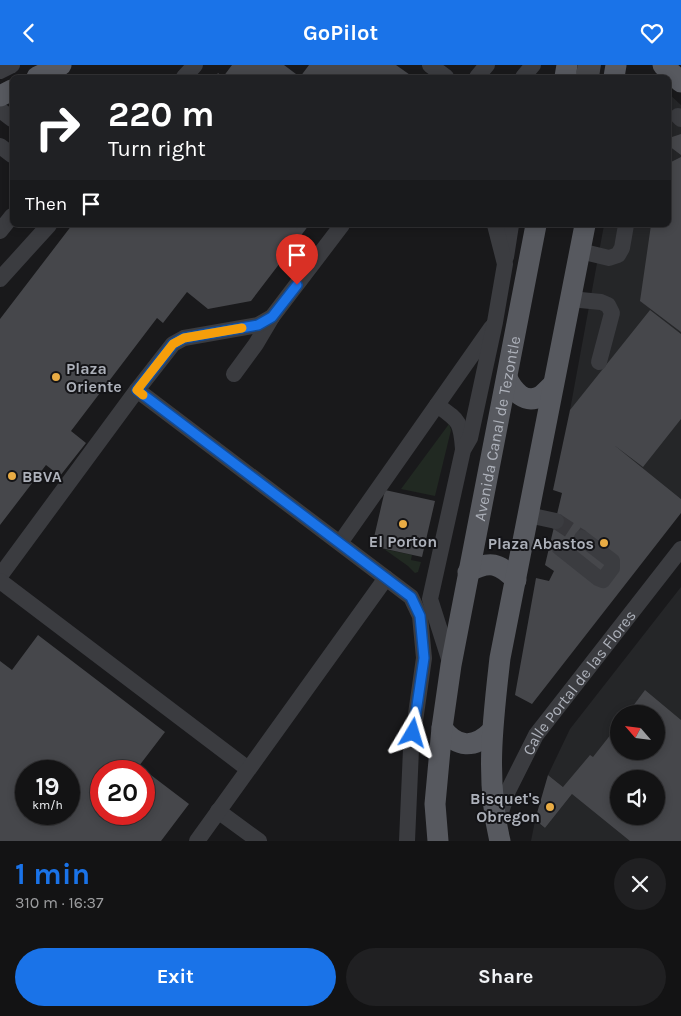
<!DOCTYPE html>
<meta charset="utf-8">
<style>
:root{--surface:#131314;--page:#202022;--text:#f1f3f6;--muted:#9d9ea0;--line:#323234;--accent:#1a73e8}
body{margin:0;font-family:Karla,sans-serif;background:var(--page);color:var(--text);height:100vh;display:flex;flex-direction:column;font-size:19px;white-space:nowrap}
*{box-sizing:border-box;margin:0}
p{font-size:16px;color:var(--muted)}
.icon{flex:none;width:28px;height:28px;fill:none;stroke:currentColor;stroke-width:2;stroke-linecap:round;stroke-linejoin:round}
.map{position:relative;height:776px;overflow:hidden}
.details{display:flex;flex-direction:column;background:var(--surface);flex:1}
.details>*{flex:none}
.hud{position:absolute;left:10px;top:10px;width:661px;height:152px;border-radius:8px;box-shadow:0 2px 8px #0003,0 0 0 1px var(--line);background:#202124;color:#fff;overflow:hidden}
.needle{width:32px;rotate:298deg}
.fabs{position:absolute;left:610px;top:640px;display:grid;gap:10px}
.fabs a{display:grid;place-items:center;width:55px;height:55px;border-radius:50%;background:var(--surface);box-shadow:0 2px 8px #0003,0 0 0 1px var(--line);font-size:25px}
.speed{position:absolute;left:15px;top:695px;display:flex;gap:10px;font-size:25px;font-weight:700;text-align:center}
.speed>*{display:grid;place-content:center;width:65px;height:65px;border-radius:50%;background:var(--surface);box-shadow:0 2px 8px #0003,0 0 0 1px var(--line);line-height:1}
.speed small{font-size:12px;font-weight:400}
.speed .limit{border:8px solid #d22;background:#fff;color:#111}
.pin{position:absolute;display:grid;place-items:center;width:42px;height:42px;color:#fff;margin:-51px -21px;border-radius:50% 50% 50% 0;rotate:-45deg;box-shadow:0 0 5px #0007}
.pin .icon{rotate:45deg}
.me{position:absolute;width:55px;margin:-28px;rotate:7deg;stroke-linejoin:round;filter:drop-shadow(0 0 4px #0008)}
.turn{display:flex;align-items:center;gap:18px;height:105px;padding:0 15px;font-size:22px}
.turn .icon{width:65px;height:65px;stroke-width:2.5}
.turn b{display:block;font-size:35px;line-height:42px}
.then{display:flex;align-items:center;height:48px;padding:0 15px;background:#0003;gap:10px;font-size:19px}
.round{display:grid;place-items:center;flex:none;width:52px;height:52px;border-radius:26px;background:var(--page)}
.overview{display:flex;align-items:center;justify-content:space-between;height:85px;padding:0 15px}
h1{font-size:30px;font-weight:700;line-height:38px;color:var(--accent)}
.primary-button{display:flex;gap:10px;margin-top:auto;padding:10px 15px}
.primary-button a{flex:1;height:58px;border-radius:30px;background:var(--accent);color:#fff;font-size:20px;font-weight:700;line-height:58px;text-align:center}
.primary-button a+a{background:var(--page);color:var(--text)}
header{display:flex;justify-content:space-between;align-items:center;height:65px;padding:0 15px;background:var(--accent);color:#fff;font-size:22px;font-weight:700}
.map>svg:first-child{display:block}
.built{fill:#252628;fill-rule:evenodd}
.green{fill:#212922}
.building{fill:#46474b;fill-rule:evenodd}
.lines{fill:none;stroke-linecap:round;stroke-linejoin:round}
.minor-tunnel{stroke:#37373b;stroke-width:16;stroke-dasharray:16 8;stroke-linecap:butt}
.minor{stroke:#3b3c40;stroke-width:16}
.major{stroke:#57595f;stroke-width:21}
.route-casing{stroke:#114b97;stroke-width:12}
.route{stroke:#1a73e8;stroke-width:9}
.slow{stroke:#f59e0b;stroke-width:9}
.poi-dot{fill:#e9ac44;stroke:#141417;stroke-width:2}
.labels{text-anchor:middle;stroke-width:4;stroke-linejoin:round;paint-order:stroke}
.poi-label{font-size:16px;font-weight:bold;fill:#adb1ba;stroke:#141417;text-anchor:start}
.street-label{font-size:16px;fill:#adb1ba;stroke:#141417}
</style>
<header><svg class="icon" aria-label="back" viewBox="0 0 24 24"><path d="M15 5l-7 7 7 7"/></svg>GoPilot<svg class="icon" aria-label="heart" viewBox="0 0 24 24"><path d="M12 20l-8-8c-3-5 5-10 8-4 3-6 11-1 8 4z"/></svg></header>
<div class="map">
<svg width="681" height="776" viewBox="0 0 681 776">
<rect width="100%" height="100%" fill="#19191b"/>
<!-- built -->
<path class="built" d="M669 29 681 40V434L570 345 604 160H669Z
M681 522V776H531L535 756 545 763 572 729 548 710 570 664ZM619 649H656V686H619ZM619 714H656V751H619Z"/>
<!-- green -->
<path class="green" d="M449 359 451 365 435 431 401 424Z
M384 484 412 490 411 495 421 497 418 507 415 508 408 501Z"/>
<!-- building -->
<path class="building" d="M232 0H284L300 12 309 0H396L413 12H215L218 8 223 12Z
M578 0H601L599 12H575Z
M681 69V90L669 81V73Z
M681 92V267L640 236 651 160H669V98Z
M72 160H309L251 236 208 244 187 227 163 258 157 253 71 366 86 378 60 411 46 400 0 460V254Z
M650 245 681 269V354L643 402 614 380 681 434V448L532 639 515 630 536 513 549 516 554 506 545 500 562 428 553 425 570 345Z
M385 425 435 436 422 492 372 481Z
M38 570 165 667 139 701 189 739 161 776H0V596L12 605ZM26 706H69V749H26ZM101 706H144V749H101Z
M645 625 681 655V776H630L572 729 545 763 535 755 548 710 563 722 590 690 593 692 619 659V686H656V649H627ZM619 714H656V751H619Z"/>
<g class="lines">
<!-- minor-tunnel -->
<path class="minor-tunnel" d="M556 456 582 473"/>
<!-- minor -->
<g class="minor">
<path d="M430 0 446 12"/>
<path d="M0 6 12 0"/>
<path d="M184 12 195 0"/>
<path d="M477 12 487 0"/>
<path d="M523 12 533 0"/>
<path d="M0 45 12 54"/>
<path d="M678 51 681 54"/>
<path d="M0 81 12 90"/>
<path d="M0 166 12 151"/>
<path d="M580 186 609 193 618 190 622 183 626 160"/>
<path d="M506 192 511 160"/>
<path d="M0 214 49 160"/>
<path d="M570 234 601 237 608 240 612 248 599 297"/>
<path d="M234 309 256 279 272 252"/>
<path d="M137 325 173 279 184 273 258 260 272 252 342 160"/>
<path d="M437 340C459 356 461 356 463 384"/>
<path d="M528 450 556 456"/>
<path d="M340 478 491 263"/>
<path d="M559 482 598 513 603 515 612 503V496L582 473"/>
<path d="M0 511 137 325 411 532 420 551 424 593 411 684 407 776"/>
<path d="M0 516 248 704"/>
<path d="M451 600 430 534 463 385 470 373 495 257 505 199 495 160"/>
<path d="M218 746 259 776"/>
<path id="s1" d="M497 759 508 726 536 670 681 484"/>
<path d="M197 776 386 513"/>
</g>
<!-- major -->
<g class="major">
<path d="M663 0 681 17"/>
<path d="M37 12 61 0"/>
<path d="M565 12 567 0"/>
<path d="M614 12 616 0"/>
<path d="M0 31 12 25"/>
<path d="M507 313C513 326 525 340 541 331 545 328 549 323 553 320"/>
<path d="M468 507C490 495 499 498 516 515"/>
<path d="M442 663C457 683 474 684 492 666"/>
<path id="s2" d="M438 776 435 739 442 663 451 600 536 160"/>
<path d="M500 776C485 715 493 655 500 593L585 160"/>
</g>
</g>
<g class="lines">
<!-- route casing -->
<g class="route-casing">
<path id="route" d="M297 220 272 252 258 260 184 273 173 279 137 325 411 532 420 551 424 593 413 668"/>
</g>
<!-- route -->
<use href="#route" class="route"/>
<!-- slow -->
<path class="slow" d="M143 330 137 325 173 279 184 273 242 263"/>
</g>
<!-- markers -->
<g class="poi-dot">
<circle cx="56" cy="312" r="5"/>
<circle cx="12" cy="411" r="5"/>
<circle cx="403" cy="459" r="5"/>
<circle cx="604" cy="478" r="5"/>
<circle cx="550" cy="742" r="5"/>
</g>
<g class="labels">
<!-- poi labels -->
<g class="poi-label">
<text x="66" y="309">Plaza<tspan x="66" dy="18">Oriente</tspan></text>
<text x="22" y="417">BBVA</text>
<text x="403" y="482" text-anchor="middle">El Porton</text>
<text x="594" y="484" text-anchor="end">Plaza Abastos</text>
<text x="540" y="739" text-anchor="end">Bisquet's<tspan x="540" dy="18">Obregon</tspan></text>
</g>
<!-- street labels -->
<g class="street-label">
<text dy="6" stroke="none"><textPath href="#s2" startOffset="418">Avenida Canal de Tezontle</textPath></text>
<text dy="6" stroke="none"><textPath href="#s1" startOffset="165">Calle Portal de las Flores</textPath></text>
</g>
</g>
</svg>
<div class="fabs">
<a><svg class="needle" viewBox="-14 -14 28 28"><path d="M0-13l5 13h-10z" fill="#e53935"/><path d="M0 13l5-13h-10z" fill="#9d9ea0"/></svg></a>
<a><svg class="icon" aria-label="sound" viewBox="0 0 24 24"><path d="M4 9h4l5-4v14l-5-4H4zM17 9q2 3 0 6"/></svg></a>
</div>
<div class="speed"><div>19<small>km/h</small></div><div class="limit">20</div></div>
<div class="pin" style="left:297px;top:220px;background:#d93025"><svg class="icon" aria-label="arrive" viewBox="0 0 24 24"><path d="M6 21V4h12l-3 4 3 4H6"/></svg></div>
<svg class="me" style="left:413px;top:668px" viewBox="-20 -20 40 40"><path d="M0-17L14 15 0 8-14 15z" fill="#1a73e8" stroke="#fff" stroke-width="4"/></svg>
<div class="hud">
<div class="turn"><svg class="icon" aria-label="right" viewBox="0 0 24 24"><path d="M7 20v-9h11M14 6l5 5-5 5"/></svg><div><b>220 m</b>Turn right</div></div>
<div class="then">Then<svg class="icon" aria-label="arrive" viewBox="0 0 24 24"><path d="M6 21V4h12l-3 4 3 4H6"/></svg></div>
</div>
</div>
<section class="details">
<div class="overview"><div><h1>1 min</h1><p>310 m · 16:37</p></div><a class="round"><svg class="icon" aria-label="close" viewBox="0 0 24 24"><path d="M6 6l12 12M18 6L6 18"/></svg></a></div>
<div class="primary-button"><a>Exit</a><a>Share</a></div>
</section>
